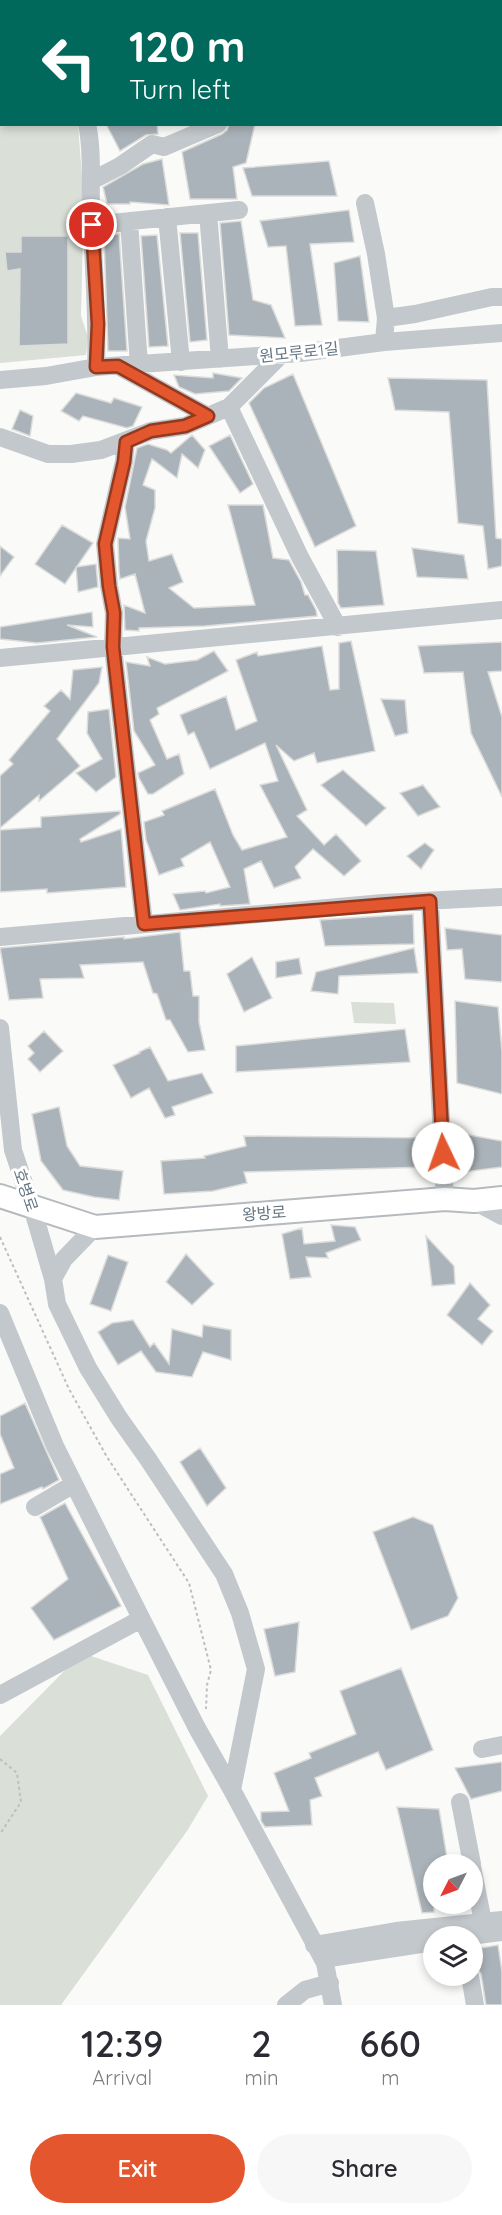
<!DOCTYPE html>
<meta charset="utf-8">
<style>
:root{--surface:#fff;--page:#f7f7f7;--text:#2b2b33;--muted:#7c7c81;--accent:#e4572e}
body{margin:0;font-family:Quicksand,"Noto Sans KR",sans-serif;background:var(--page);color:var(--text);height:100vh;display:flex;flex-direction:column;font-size:22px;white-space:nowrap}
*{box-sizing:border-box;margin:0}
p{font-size:20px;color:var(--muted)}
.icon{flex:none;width:33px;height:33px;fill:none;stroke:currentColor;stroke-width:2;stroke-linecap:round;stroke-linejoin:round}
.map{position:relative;height:2005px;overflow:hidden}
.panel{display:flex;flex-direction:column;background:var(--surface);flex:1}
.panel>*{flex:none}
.banner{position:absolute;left:0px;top:0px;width:502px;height:126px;box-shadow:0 3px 9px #0003;background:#00695c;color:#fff;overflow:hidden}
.needle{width:39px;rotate:228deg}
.buttons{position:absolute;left:423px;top:1854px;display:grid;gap:12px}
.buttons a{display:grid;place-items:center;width:60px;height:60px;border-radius:50%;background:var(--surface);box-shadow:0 3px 9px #0003;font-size:30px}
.pin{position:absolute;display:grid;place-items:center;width:51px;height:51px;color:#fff;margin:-26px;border:3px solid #fff;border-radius:50%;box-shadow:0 2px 6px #0007}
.me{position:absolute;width:66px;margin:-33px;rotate:357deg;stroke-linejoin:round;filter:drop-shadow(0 0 4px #0008)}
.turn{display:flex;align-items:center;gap:21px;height:126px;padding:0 30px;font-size:27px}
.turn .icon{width:78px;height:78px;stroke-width:2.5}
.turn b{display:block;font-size:42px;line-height:51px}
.eta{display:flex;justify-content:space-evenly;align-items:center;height:102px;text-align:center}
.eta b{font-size:36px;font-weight:600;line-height:42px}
.primary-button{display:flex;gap:12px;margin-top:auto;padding:12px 30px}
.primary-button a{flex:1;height:69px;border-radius:36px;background:var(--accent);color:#fff;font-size:24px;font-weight:600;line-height:69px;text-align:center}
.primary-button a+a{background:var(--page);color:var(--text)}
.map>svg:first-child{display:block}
.green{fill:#dadfd7}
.building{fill:#aab3b9;stroke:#dcdcda;stroke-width:1.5}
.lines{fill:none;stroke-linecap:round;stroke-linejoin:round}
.major-casing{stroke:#b5babe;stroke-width:26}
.path{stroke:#bbbfc2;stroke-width:2;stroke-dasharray:3 3;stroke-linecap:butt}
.minor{stroke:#c3c8cc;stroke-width:18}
.major{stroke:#fff;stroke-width:22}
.route-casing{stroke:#94391e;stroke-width:15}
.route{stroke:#e4572e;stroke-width:10}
.labels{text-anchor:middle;stroke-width:6;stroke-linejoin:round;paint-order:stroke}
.street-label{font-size:16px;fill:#657683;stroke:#fff}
</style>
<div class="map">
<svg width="502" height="2005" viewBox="0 0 502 2005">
<rect width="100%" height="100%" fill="#fafaf8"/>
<!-- green -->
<path class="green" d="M0 3 2 124 78 125 82 177 83 231 81 316 88 337 86 355 0 363Z
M351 1002 394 1003 396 1024 354 1023Z
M82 1653 148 1675 208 1796 187 1831 61 2005H0V1736Z"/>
<!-- building -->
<path class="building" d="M106 124H157L158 134 146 135 120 151Z
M229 124H255L246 163 233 167 237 199H190L182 152 222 134 227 130Z
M162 159 169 205 130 202V204H107L103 187 143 164Z
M329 161 337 196H252L243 168Z
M349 210 354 242 310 244 322 325 295 326 286 246 268 247 260 221Z
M241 221 253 300 271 305 285 338 229 335 220 223Z
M180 233H198L207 340 190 342Z
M119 234 127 351H108L104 235Z
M157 235 168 346 149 347 141 236Z
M21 236H68V344L19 346 20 269 7 271 5 252H21Z
M360 256 369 322 338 321 334 263Z
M213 373 242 378 229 391 195 394 179 387 174 375 213 378Z
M293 374 356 526 315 547 249 403 264 388Z
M388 378 487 380 496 538 502 539V566L488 569 483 526 458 523 449 412 395 410Z
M76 393 111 403 114 398 142 407 133 426 127 428 83 416 79 421 61 411Z
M20 410 33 416 30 436 12 429Z
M192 435 205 450 198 468 182 454 177 478 152 459 143 485 155 490V508L146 541 149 561 172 554 183 582 169 588 194 608 255 605 228 505H263L273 558 289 560 301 582 305 595H308L316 610 317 616 205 626 139 628V631L125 630 124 605 145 613 135 574 120 579 119 571 118 538 130 539 125 507 137 448 148 444 167 450 171 453Z
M230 435 253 484 240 493 209 446Z
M62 525 93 543 65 584 35 564Z
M0 546 14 557 0 576Z
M412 548 464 555 468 579 417 577Z
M337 550 376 551 384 605 341 608 338 603Z
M96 564 98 587 78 592 76 567Z
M92 612 93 627 67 625 97 637 37 643 0 639V627Z
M351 641 375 751 317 763 314 753 294 761 276 745 307 810 297 816 324 845 336 834 361 861 344 876 313 849 295 867 301 878 274 888 261 861 244 869 250 904 220 906V904L180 910 173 894 205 891 206 893 230 887 210 842 181 859 184 866 159 875 146 840 144 822 164 815 162 811 215 789 233 835 242 850 287 837 260 785 278 781 265 743 210 769 194 732 188 735 180 715 226 696 236 730 257 721 236 660 257 652 258 656 322 646 330 690 339 689V643Z
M502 642V671L488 672 502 717V797L471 733 463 672 424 673 418 646Z
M214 651 228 671 157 708 159 714 150 720 167 759 179 754 184 774 153 794H148L139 778 138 773 155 765 134 731 126 662 150 666 147 657 165 664 197 660Z
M102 667 99 683 57 739 80 766 39 801V795L0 828V776L13 764 9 760 50 711 44 706 61 690 70 699 73 670Z
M381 699 405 700 408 733 395 736Z
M109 709 116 777 96 792 76 773 102 759 87 733 88 712Z
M343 770 386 808 366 826 321 785Z
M423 785 440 807 418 816 400 793Z
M120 811V814L80 839 81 842 121 829 126 887 47 893V889L0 892V830L41 827V817Z
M425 843 434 850 421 869 407 856Z
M413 914 414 944 325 946 320 920Z
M445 928 502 935V982L465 979 462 949 447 950Z
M180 932 184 971H190L193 996H199V1022L205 1050 188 1052 170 1020H166L157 994 153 993 143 962 80 965 84 978 40 979 43 998 9 1000 0 948 124 937V939Z
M414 948 418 973 339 976 338 994 311 991 316 972Z
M252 957 272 998 244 1012 227 974Z
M299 958 302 974 276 978V962Z
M455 1001 498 1007 502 1052V1094L457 1083Z
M405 1029 410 1062 236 1072V1046Z
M44 1031 63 1051 40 1072 28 1059 34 1053 28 1046Z
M150 1047 168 1081 202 1073 213 1093 172 1107 175 1115 165 1118 149 1088 131 1098 113 1065 140 1053 139 1052Z
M59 1107 67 1146 80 1166 123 1171 119 1200 94 1197 63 1190 41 1161 32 1114Z
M453 1132 502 1141V1167L456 1173Z
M244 1136 429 1138 428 1167 244 1172 247 1183 213 1191 164 1194 161 1161 205 1158 204 1156 246 1146Z
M331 1225 355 1227 361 1240 326 1253 328 1258 306 1257 311 1277 290 1279 282 1234 302 1228 304 1244 335 1241Z
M426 1236 454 1266 455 1284 432 1286Z
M186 1254 214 1284 192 1305 166 1282Z
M108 1255 128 1262 111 1311 90 1304Z
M470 1283 490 1305 478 1319 493 1331 482 1345 447 1315Z
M133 1320 150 1347 154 1343 169 1364 172 1329 202 1337 203 1325 231 1330V1360L203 1352 192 1377 156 1372 141 1351 118 1365 98 1332 112 1323Z
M25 1403 59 1480 43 1489 42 1487 0 1504V1474L14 1468 0 1434V1416Z
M200 1448 226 1488 207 1506 180 1462Z
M65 1503 121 1606 54 1640 31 1608 68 1579 40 1517Z
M413 1517 433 1525 458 1598 448 1616 411 1630 373 1532Z
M299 1622 295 1672 275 1676 264 1629Z
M401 1668 433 1750 386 1770 378 1752 315 1778 322 1796 310 1800 312 1825 265 1827 261 1821V1812L289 1811 274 1773 311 1758 309 1753 356 1734 340 1691Z
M502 1762V1791L471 1799 455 1768Z
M397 1807 439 1809 448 1864H434V1912L422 1913Z
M498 1945 502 1972V2005H486L481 1974 477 1968 474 1949Z"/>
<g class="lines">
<!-- major casing -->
<g class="major-casing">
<path id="major" d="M0 1196 95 1227 445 1199 474 1201 502 1198"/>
</g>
<!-- path -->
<path class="path" d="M0 1237 69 1389 107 1457 189 1583 211 1670 207 1685 206 1709
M0 1759 17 1773 21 1802 0 1834"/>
<!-- minor -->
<path class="minor" d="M52 0V2
M146 2 150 0
M87 124C93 151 90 180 91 207 93 261 98 313 96 367
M91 181 120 166 152 144 164 147 218 124
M365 203 376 254 386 318
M208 213 220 359
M167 217 181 362
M129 221 139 365
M92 225 239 210
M384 342 386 318 415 314 492 297H502
M118 366 208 416
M0 380 46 376 96 367 300 353 384 342 502 333
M229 407 300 557 338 627
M0 437 48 454H71L101 450 151 431 185 426 229 407 281 355
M126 442 124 461 105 544 109 586 114 613 113 647 144 924
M0 658 502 610
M430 901 445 1199
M0 937 383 903 502 897
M0 1028 13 1150 32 1207 53 1279
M474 1201 502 1216
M95 1227 64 1259 53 1279 57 1304 88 1368 119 1418 148 1459 224 1574 240 1613 256 1669 232 1790
M0 1313 55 1446 140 1616 197 1728 232 1790 325 1963 333 2005
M35 1507 74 1484
M0 1695 141 1619
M482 1749 502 1745
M460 1802 472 1864
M472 1866 483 1922
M470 1936 502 1932
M314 1945 396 1931 502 1920
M323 1959 434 1942
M470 1976 475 2005
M286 2005 305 1990 330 1983"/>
<!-- major -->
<use href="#major" class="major"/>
</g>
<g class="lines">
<!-- route casing -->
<g class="route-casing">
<path id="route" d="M92 225 98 324 96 367 118 366 208 416 185 426 151 431 126 442 124 462 105 544 109 586 114 613 113 647 144 924 430 901 443 1153"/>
</g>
<!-- route -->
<use href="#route" class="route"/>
</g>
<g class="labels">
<!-- street labels -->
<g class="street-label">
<text transform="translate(299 352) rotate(-6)" y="6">원모루로1길</text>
<text transform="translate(26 1190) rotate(71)" y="6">호병로</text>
<text transform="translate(264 1213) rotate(-4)" y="6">왕방로</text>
</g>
</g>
</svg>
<div class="buttons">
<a><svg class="needle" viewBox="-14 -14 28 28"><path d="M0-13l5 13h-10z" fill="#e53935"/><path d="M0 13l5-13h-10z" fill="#7c7c81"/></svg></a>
<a><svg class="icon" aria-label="layers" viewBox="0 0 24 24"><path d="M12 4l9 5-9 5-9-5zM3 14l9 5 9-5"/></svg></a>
</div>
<div class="pin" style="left:92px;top:225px;background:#d93025"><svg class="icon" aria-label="arrive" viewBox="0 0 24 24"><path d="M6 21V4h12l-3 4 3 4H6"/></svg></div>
<svg class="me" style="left:443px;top:1153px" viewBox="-20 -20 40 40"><circle r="19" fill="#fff"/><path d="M0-13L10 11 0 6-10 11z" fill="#e4572e"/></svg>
<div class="banner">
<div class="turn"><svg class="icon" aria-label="left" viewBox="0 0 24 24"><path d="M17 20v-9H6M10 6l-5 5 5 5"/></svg><div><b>120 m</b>Turn left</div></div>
</div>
</div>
<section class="panel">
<div class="eta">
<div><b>12:39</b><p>Arrival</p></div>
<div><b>2</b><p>min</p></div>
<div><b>660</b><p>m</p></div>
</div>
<div class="primary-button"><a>Exit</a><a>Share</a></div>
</section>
